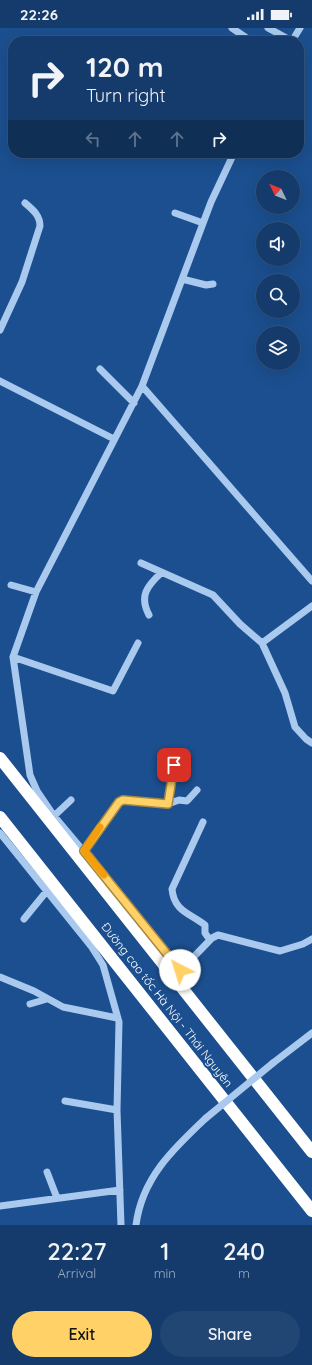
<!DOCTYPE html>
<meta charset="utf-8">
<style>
:root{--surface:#143b6b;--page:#214673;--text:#f1f3f6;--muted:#9dadc1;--line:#33557e;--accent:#ffd166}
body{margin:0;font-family:Quicksand,sans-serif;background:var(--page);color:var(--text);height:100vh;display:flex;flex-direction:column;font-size:15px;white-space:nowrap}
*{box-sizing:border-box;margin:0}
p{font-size:13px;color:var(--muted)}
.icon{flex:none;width:22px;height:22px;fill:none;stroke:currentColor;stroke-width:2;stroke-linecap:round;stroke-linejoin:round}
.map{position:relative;height:1197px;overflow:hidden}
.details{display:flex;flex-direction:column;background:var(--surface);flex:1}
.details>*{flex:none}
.top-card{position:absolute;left:8px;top:8px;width:296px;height:122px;border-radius:16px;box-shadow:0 4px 16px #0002,0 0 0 1px var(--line);background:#143b6b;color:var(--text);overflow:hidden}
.needle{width:26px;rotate:313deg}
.tools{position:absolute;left:256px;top:142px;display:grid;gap:8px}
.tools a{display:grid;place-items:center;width:44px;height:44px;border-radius:50%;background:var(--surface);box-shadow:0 4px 16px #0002,0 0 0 1px var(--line);font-size:20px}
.pin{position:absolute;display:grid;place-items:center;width:34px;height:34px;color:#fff;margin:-17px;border-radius:8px;box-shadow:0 2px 6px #0006}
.me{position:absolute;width:44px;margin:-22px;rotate:320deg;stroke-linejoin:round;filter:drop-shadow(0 0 3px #0008)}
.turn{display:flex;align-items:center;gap:14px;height:84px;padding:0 12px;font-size:18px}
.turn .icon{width:52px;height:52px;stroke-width:2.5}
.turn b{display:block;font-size:28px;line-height:34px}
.lanes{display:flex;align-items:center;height:38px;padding:0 12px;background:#0003;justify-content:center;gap:20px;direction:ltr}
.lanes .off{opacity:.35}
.eta{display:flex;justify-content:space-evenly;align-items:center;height:68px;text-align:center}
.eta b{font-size:24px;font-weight:600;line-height:28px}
.primary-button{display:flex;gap:8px;margin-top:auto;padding:8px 12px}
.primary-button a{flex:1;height:46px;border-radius:24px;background:var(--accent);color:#111;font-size:16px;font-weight:600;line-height:46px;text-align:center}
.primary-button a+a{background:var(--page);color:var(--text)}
.status{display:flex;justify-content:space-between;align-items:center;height:28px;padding:0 20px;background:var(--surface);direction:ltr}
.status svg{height:11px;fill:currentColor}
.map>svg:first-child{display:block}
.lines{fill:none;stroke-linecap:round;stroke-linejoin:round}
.minor{stroke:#a9c9ee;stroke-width:7}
.highway{stroke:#fff;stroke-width:12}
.minor-bridge{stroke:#a9c9ee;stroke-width:7}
.route-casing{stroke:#a68842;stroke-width:10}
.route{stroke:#ffd166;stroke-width:7}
.slow{stroke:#f59e0b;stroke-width:7}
.labels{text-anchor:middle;stroke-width:4;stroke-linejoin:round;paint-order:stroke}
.street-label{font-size:12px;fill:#fff;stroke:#1b4f8f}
</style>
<div class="status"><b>22:26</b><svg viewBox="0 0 49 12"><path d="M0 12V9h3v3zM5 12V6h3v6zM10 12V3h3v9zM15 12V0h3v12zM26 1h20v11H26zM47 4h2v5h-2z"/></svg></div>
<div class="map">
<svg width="312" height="1197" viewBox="0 0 312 1197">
<rect width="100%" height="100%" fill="#1b4f8f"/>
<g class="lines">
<!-- minor -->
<path class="minor" d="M232 0 251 13
M268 0 292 13
M292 13 300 0
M234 125 211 174 142 358 312 553
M175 185 203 195
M182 251 206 257 213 256
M0 302 22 254 40 198C40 187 33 182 25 175
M100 341 134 375
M0 353 114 411
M142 358 36 564 13 629 30 747 37 763 54 788 106 850 178 941H182L212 910 218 907 280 923 303 916 312 911
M141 535 213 567 240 596 262 615 285 665 295 699 306 711 312 715
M11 557 36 564
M149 587C139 568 147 558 161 545
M262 615 312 578
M13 629 113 663 138 615
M168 776 174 737
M54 788 71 772
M203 794 172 861C174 883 189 885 205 897V905L210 912
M0 805 91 918 103 937 119 994 117 1082 121 1197
M84 823 119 774 123 772 168 776 179 772 187 773 197 762
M24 891 46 864
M0 949 34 963 63 979 117 990
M30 976 47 971
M273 1035 312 1005
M65 1073 117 1082
M47 1144 57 1170
M0 1178 120 1162
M136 1197C142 1150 173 1121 206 1090"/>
<!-- highway -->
<path class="highway" d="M0 730 312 1124
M0 789 312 1183"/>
<!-- minor-bridge -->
<path class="minor-bridge" d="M206 1090 273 1035"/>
</g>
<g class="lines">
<!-- route casing -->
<g class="route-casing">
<path id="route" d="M174 737 168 776 123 772 119 774 84 823 180 942"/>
</g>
<!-- route -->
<use href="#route" class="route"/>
<!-- slow -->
<path class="slow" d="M100 799 84 823 104 847"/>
</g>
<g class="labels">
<!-- street labels -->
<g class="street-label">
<text transform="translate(167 977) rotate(52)" y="4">Đường cao tốc Hà Nội - Thái Nguyên</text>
</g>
</g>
</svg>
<div class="tools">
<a><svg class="needle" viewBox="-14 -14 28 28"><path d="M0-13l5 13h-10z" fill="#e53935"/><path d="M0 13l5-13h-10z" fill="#9dadc1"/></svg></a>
<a><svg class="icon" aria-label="sound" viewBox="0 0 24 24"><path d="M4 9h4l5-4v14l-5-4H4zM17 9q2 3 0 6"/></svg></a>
<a><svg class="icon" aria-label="search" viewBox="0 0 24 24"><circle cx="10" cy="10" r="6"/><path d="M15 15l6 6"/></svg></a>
<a><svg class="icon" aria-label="layers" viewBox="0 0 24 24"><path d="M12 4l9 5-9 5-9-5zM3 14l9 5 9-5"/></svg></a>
</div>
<div class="pin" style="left:174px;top:737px;background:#d93025"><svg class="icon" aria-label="arrive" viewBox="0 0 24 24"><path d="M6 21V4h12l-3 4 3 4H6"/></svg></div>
<svg class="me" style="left:180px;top:942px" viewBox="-20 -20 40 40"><circle r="19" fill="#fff"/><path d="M0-13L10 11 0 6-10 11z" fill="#ffd166"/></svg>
<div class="top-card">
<div class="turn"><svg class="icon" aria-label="right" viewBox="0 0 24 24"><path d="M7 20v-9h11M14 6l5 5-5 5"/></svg><div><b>120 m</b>Turn right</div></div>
<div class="lanes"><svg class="icon off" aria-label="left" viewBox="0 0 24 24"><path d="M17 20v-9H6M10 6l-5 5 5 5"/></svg><svg class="icon off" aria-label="ahead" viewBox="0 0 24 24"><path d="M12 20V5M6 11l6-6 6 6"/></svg><svg class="icon off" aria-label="ahead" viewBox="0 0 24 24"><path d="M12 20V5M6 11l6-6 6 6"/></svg><svg class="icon" aria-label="right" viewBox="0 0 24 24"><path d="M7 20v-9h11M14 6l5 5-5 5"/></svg></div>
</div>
</div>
<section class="details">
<div class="eta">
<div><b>22:27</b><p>Arrival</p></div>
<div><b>1</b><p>min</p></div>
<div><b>240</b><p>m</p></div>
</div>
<div class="primary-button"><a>Exit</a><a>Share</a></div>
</section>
